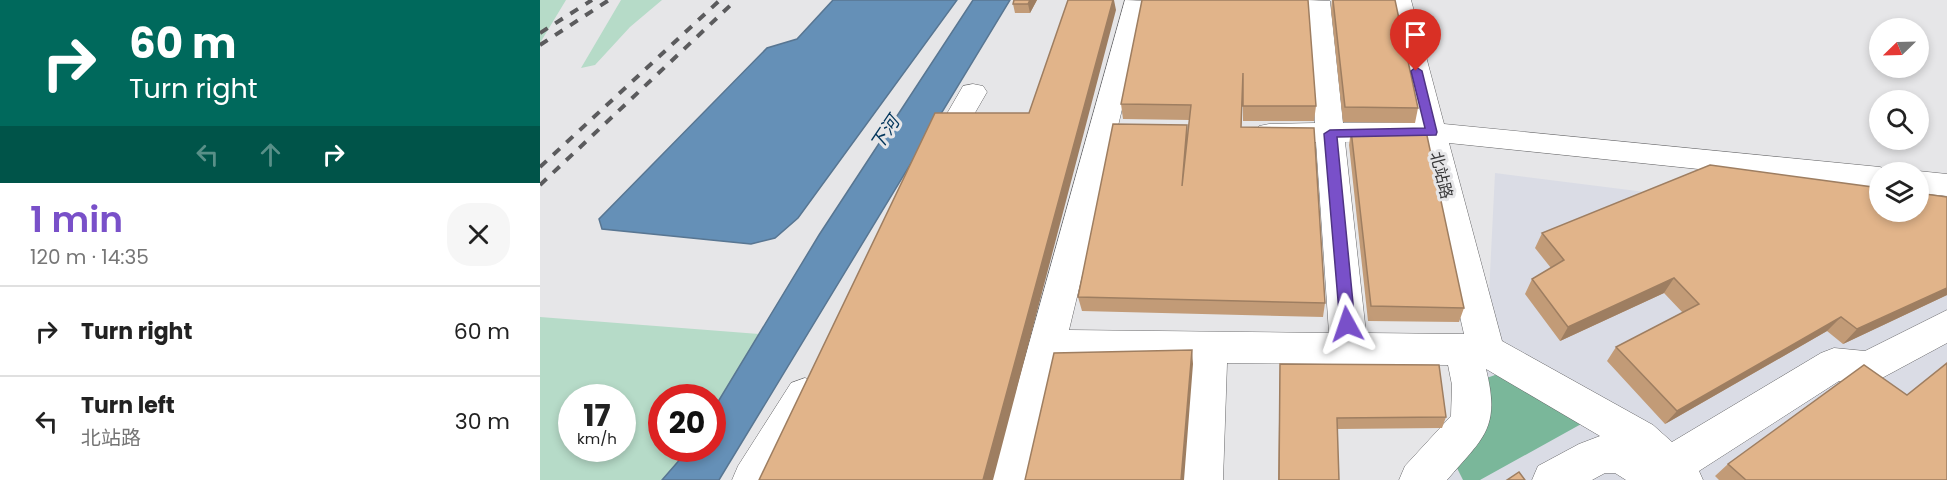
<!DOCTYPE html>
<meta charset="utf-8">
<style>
:root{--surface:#fff;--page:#f6f6f6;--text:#222;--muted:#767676;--line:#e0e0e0;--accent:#7950c9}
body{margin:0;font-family:Poppins,"Noto Sans SC",sans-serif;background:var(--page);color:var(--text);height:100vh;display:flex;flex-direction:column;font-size:22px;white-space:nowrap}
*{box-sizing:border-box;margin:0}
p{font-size:20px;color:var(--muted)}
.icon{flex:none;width:33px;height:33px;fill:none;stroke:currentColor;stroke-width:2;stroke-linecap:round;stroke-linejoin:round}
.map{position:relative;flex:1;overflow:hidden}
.side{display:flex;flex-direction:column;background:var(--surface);width:540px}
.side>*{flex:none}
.hud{background:#00695c;color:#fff;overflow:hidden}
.needle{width:39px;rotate:247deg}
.fabs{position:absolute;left:1329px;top:18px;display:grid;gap:12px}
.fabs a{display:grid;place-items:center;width:60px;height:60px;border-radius:50%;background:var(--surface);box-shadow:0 3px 9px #0003;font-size:30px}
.speed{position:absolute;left:18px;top:384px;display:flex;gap:12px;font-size:30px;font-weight:700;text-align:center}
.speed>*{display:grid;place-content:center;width:78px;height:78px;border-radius:50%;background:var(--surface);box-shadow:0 3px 9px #0003;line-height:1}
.speed small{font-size:15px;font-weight:400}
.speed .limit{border:9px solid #d22;background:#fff;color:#111}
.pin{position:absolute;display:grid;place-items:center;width:51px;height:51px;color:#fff;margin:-62px -26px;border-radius:50% 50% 50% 0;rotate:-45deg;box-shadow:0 0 6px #0007}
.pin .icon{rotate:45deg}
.me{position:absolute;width:66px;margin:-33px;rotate:355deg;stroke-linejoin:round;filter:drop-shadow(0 0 4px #0008)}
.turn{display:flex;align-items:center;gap:21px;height:126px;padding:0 30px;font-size:27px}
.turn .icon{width:78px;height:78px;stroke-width:2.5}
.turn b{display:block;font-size:42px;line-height:51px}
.lanes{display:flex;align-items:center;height:57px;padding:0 30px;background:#0003;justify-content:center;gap:30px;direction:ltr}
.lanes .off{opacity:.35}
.round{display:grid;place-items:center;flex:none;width:63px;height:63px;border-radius:24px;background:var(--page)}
.head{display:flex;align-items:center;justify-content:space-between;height:102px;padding:0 30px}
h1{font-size:36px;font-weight:600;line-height:45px;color:var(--accent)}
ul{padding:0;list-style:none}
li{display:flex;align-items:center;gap:18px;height:90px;padding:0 30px;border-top:2px solid var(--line)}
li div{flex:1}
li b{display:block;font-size:22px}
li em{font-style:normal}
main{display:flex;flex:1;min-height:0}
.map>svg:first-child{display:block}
.built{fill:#dadce5}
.green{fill:#b6dbc8;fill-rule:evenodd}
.forest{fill:#7ab79a}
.water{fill:#6590b7;stroke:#587692;stroke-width:1.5}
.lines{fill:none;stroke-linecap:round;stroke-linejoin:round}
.minor-casing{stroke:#676769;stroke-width:1}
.minor{fill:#fff;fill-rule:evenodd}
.rail{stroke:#5b5b5d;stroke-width:4;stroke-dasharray:9 9;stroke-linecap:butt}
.wall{fill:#c29b77}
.shaded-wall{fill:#9e7e61}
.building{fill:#e1b48a;stroke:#9e7e61;stroke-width:1.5}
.route{fill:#7950c9;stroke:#4f3483;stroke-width:1.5}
.labels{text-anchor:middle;stroke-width:6;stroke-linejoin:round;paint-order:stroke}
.street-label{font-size:16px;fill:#39393a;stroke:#e6e6e8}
.water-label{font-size:18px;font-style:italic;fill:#00345a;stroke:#e6e6e8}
</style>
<main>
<section class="side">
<div class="hud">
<div class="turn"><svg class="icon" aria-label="right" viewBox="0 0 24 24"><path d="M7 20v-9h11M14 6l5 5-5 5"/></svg><div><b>60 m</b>Turn right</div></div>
<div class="lanes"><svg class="icon off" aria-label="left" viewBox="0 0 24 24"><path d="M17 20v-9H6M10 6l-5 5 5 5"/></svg><svg class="icon off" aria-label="ahead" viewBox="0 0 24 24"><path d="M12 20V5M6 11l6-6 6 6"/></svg><svg class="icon" aria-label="right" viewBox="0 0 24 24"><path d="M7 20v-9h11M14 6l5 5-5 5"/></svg></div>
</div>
<div class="head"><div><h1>1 min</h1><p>120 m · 14:35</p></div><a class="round"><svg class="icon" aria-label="close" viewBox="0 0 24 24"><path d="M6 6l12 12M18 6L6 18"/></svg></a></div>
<ul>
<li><svg class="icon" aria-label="right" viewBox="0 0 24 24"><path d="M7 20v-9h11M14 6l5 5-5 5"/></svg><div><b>Turn right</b></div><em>60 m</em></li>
<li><svg class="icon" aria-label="left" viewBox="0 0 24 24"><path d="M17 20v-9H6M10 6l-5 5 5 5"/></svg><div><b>Turn left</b><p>北站路</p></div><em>30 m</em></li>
</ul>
</section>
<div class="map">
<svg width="1407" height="480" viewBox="0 0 1407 480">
<rect width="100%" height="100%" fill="#e6e6e8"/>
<!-- built -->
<path class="built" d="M955 173 1407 230V480H886L944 395Z"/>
<!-- green -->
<path class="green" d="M0 0H26L0 43Z
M81 0H122L90 27 55 65 41 68Z
M0 317 219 334 173 410 172 398H122V448L149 449 122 480H0ZM32 398H82V448H32Z"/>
<!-- forest -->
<path class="forest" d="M955 375 976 376 1043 423 940 480H923L913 460 941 436 949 423 944 379Z"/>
<!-- water -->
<path class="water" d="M293 0H417L258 218 235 238 211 244 62 229 59 219 227 48 257 39Z
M433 0H470L179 480H122L149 449 172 448 173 410 279 235Z"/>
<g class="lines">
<!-- minor casing -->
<g class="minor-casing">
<path id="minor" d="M585 0 608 1 529 330 789 333 776 142H729L719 140 715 133 719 126 729 124 775 123 767 0 790 1 803 123H875L847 0H871L904 124 1340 167 1352 172H1340V188L909 143 962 341 1113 425 1132 442 1281 353 1294 348 1325 351 1407 310V343L1342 378 1329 383 1299 381 1159 471 1163 480H1086L1075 473H1065L1052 480H992L998 466 1039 444 1060 436 946 369C961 429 943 438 907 480H859L865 466 911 416 912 385 908 365 687 363 683 480H641L649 362 522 361 493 480H451ZM880 141 924 334 826 333 805 142Z
M433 84 443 86 447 92 425 130 415 133 405 130 401 124 423 86Z
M1378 171 1407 174V196L1378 193V172H1374Z
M265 378 279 383 284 395 236 480H192L198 466 251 383Z"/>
</g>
<!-- minor -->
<use href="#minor" class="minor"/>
<!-- rail -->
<path class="rail" d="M0 33 52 0
M0 45 69 0
M0 167 180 0
M0 185 196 0"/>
</g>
<!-- wall -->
<path class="wall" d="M474 0H497L490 13H475L473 4Z
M602 0 776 106 774 121H703V88L701 127 785 303 783 317 542 311 538 297 648 135 650 120 583 119 581 104Z
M792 0H855L878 108 875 123 803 122 791 9Z
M811 130 924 308 919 322 828 321 809 145Z
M1002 233 1407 295 1303 344 1287 331 1125 424 1067 361 1076 347 1143 313 1124 293 1020 341 985 294 992 279 1011 268 995 248Z
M740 364 906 417 902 428 797 429 799 480H738Z
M1367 395 1407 480H1179L1175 476 1188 464Z"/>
<!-- shaded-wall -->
<path class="shaded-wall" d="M490 0H497L490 13 488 4Z
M573 0H574L576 10 453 480H443Z
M1134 278 1124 293 1020 341 1028 327Z
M1407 288V295L1303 344 1317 329Z
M1301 317 1287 331 1125 424 1137 411Z
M652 350 653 364 644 480H641Z"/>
<!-- building -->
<path class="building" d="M474 0H490L488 4H473Z
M528 0H573L443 480H219L395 113H489Z
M602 0H768L776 106H703V73L701 127 774 128 785 303 538 297 573 124 647 125 642 186 651 105 581 104Z
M793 0H855L878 108 805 107Z
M811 130 886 131 924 308 831 306Z
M1170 165 1340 188V212H1378V193L1407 197V288L1317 329 1301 317 1137 411 1076 347 1159 304 1134 278 1028 327 992 279 1024 260 1002 233Z
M652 350 641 480H485L514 353Z
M1407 363V480H1206L1188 464 1324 365 1367 395Z
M740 364 899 365 906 417 797 418 799 480H739Z
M979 472 985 480H967Z"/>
<!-- route -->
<path class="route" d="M876 67 882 71 897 132 896 135 797 137 815 324 813 329H802L800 324 784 134 790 130 885 128 871 71Z"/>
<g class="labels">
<!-- street labels -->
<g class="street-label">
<text transform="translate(902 175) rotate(76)" y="6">北站路</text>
</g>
<!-- water labels -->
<g class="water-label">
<text transform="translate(345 133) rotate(-56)" y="6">下河</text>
</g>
</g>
</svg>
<div class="fabs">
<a><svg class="needle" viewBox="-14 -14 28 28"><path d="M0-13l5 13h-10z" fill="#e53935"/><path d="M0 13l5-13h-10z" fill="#767676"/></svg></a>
<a><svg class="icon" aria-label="search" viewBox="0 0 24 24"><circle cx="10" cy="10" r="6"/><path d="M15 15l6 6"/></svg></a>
<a><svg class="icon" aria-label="layers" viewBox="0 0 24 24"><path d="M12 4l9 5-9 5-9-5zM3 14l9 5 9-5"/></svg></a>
</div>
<div class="speed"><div>17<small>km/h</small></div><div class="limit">20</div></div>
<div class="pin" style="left:876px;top:71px;background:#d93025"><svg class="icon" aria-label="arrive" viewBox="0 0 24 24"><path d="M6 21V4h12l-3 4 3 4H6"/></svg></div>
<svg class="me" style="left:807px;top:324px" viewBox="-20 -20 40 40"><path d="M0-17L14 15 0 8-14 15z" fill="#7950c9" stroke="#fff" stroke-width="4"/></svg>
</div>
</main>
